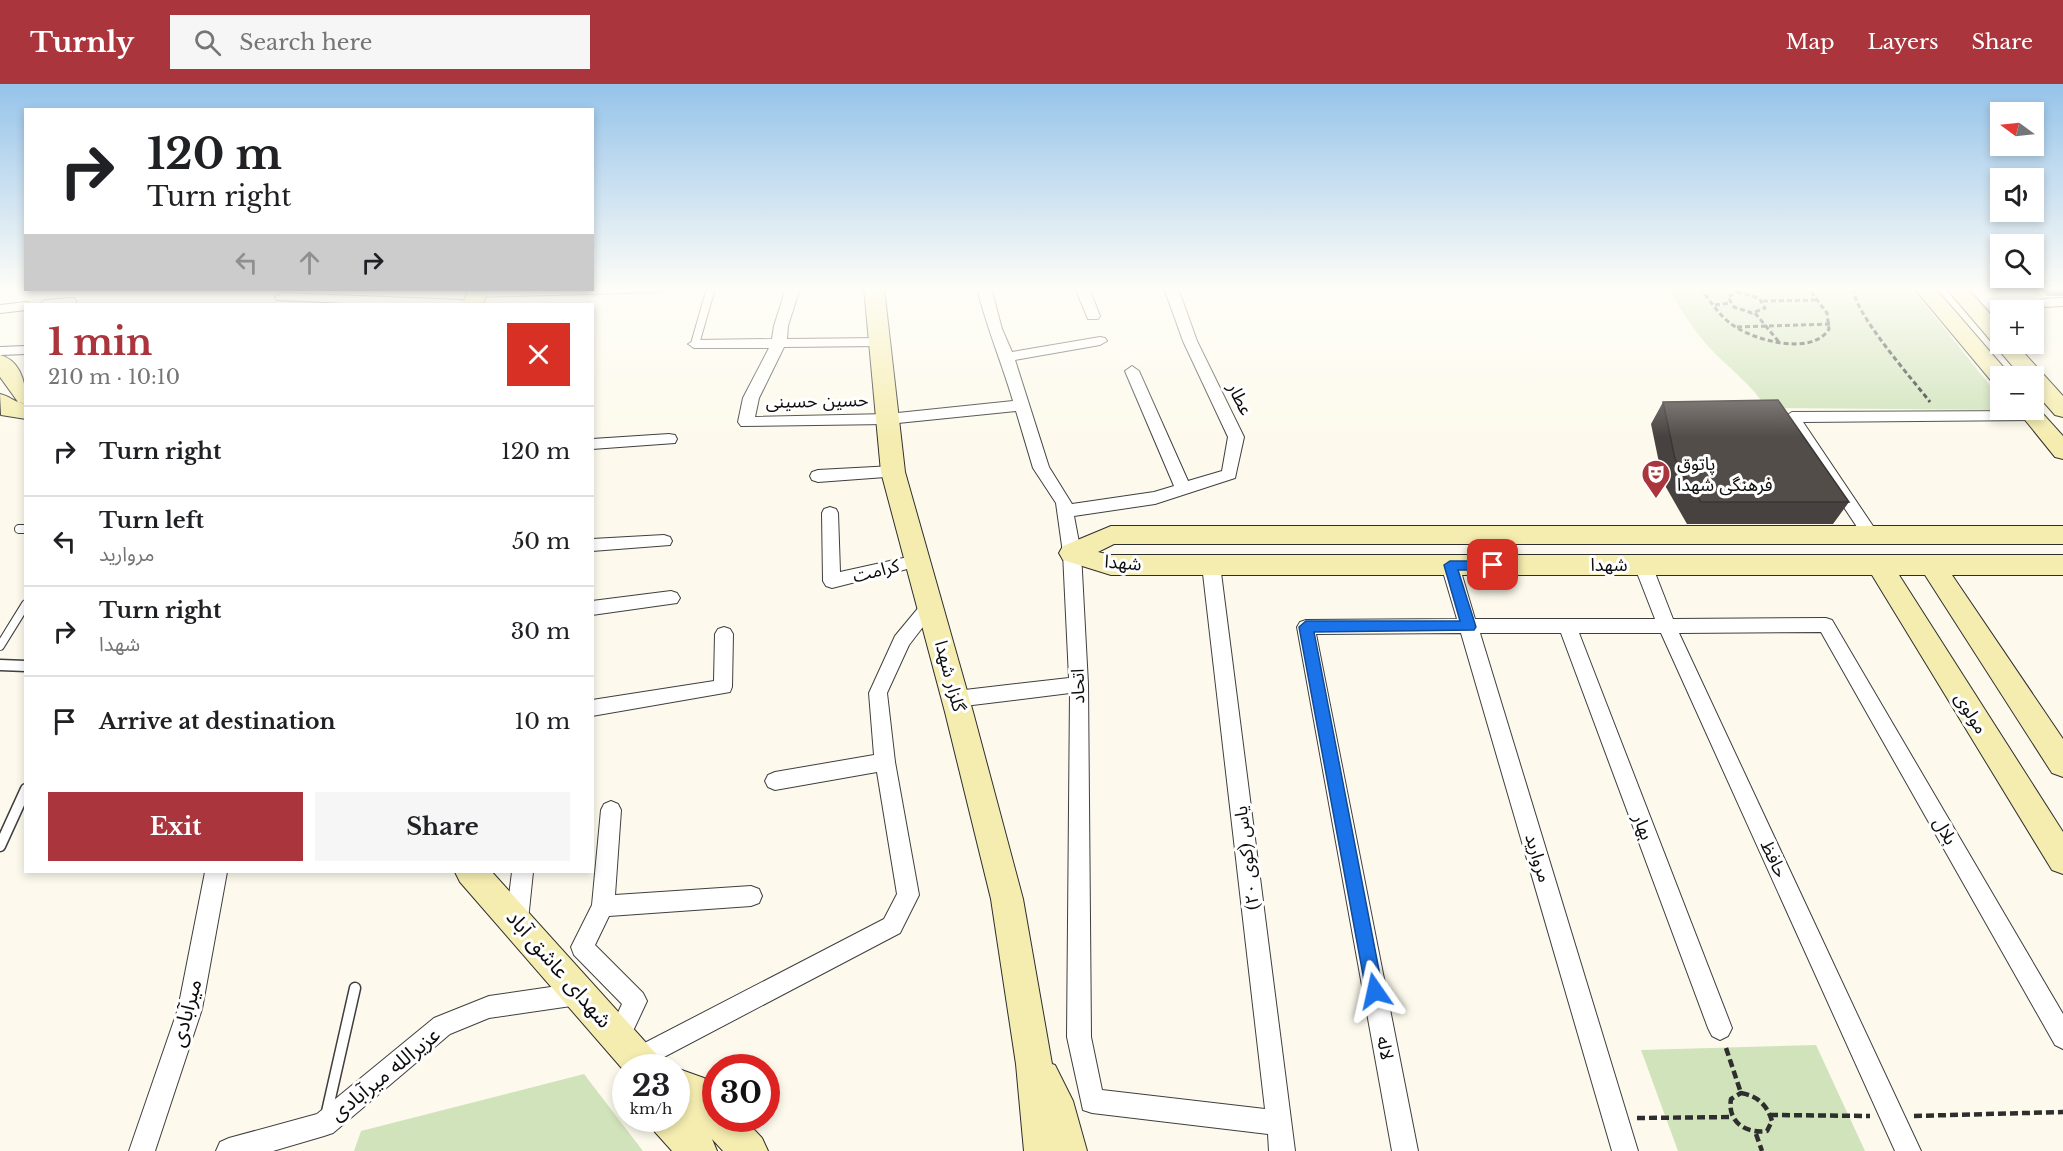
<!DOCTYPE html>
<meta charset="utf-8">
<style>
:root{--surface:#fff;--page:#f6f6f6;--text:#202124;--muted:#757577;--line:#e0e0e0;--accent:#ab353c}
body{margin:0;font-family:"Libre Baskerville","Noto Sans Arabic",serif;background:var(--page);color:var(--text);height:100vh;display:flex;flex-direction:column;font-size:22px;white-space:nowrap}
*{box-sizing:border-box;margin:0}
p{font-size:20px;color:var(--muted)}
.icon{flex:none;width:33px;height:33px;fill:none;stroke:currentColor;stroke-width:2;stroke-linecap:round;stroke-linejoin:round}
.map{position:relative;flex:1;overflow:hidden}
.details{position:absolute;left:24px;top:219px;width:570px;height:570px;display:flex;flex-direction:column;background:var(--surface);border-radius:0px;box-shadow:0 3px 9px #0003}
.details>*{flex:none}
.hud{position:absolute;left:24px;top:24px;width:570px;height:183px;border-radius:0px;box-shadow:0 3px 9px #0003;background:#fff;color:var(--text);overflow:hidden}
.needle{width:39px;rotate:285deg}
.buttons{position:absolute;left:1990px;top:18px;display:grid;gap:12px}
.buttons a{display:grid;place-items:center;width:54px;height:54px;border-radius:0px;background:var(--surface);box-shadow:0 3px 9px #0003;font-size:30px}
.speed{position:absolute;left:612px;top:970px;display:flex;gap:12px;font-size:30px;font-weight:700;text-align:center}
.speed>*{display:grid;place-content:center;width:78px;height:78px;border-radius:50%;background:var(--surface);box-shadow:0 3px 9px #0003;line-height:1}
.speed small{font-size:15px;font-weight:400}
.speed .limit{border:9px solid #d22;background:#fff;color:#111}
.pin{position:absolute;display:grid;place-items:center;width:51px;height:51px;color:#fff;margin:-26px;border-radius:12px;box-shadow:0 3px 9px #0006}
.me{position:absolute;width:66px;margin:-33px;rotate:349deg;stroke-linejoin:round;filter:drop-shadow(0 0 4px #0008)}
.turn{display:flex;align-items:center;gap:21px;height:126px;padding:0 24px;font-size:27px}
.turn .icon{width:78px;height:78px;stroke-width:2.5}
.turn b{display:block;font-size:42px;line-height:51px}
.lanes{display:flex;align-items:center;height:57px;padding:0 24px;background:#0003;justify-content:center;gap:30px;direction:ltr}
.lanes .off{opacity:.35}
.round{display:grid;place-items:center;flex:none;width:63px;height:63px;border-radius:0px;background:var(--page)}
.headline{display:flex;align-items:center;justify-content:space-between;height:102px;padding:0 24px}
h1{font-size:36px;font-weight:800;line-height:45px;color:var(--accent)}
.primary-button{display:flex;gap:12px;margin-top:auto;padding:12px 24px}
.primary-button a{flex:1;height:69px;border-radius:0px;background:var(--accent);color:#fff;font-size:24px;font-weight:800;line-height:69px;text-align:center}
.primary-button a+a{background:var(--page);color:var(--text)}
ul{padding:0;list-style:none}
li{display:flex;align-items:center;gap:18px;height:90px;padding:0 24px;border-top:2px solid var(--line)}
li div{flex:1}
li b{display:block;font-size:22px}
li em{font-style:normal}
header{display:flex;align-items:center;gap:36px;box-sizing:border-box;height:84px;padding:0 30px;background:var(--accent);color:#fff}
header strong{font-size:28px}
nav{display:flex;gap:33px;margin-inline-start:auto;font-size:21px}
.search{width:420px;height:54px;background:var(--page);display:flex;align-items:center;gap:15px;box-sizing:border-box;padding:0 21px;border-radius:0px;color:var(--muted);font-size:22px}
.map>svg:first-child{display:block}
.green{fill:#d0e3bb}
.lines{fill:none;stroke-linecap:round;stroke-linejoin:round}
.lane-far1-casing{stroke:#3f3f3f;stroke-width:10}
.lane-casing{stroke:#3f3f3f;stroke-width:13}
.street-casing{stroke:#3f3f3f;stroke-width:2}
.secondary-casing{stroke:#2e2e2e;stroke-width:2}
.path-far1{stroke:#2e2e2e;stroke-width:3;stroke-dasharray:5 3;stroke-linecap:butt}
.path{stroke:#2e2e2e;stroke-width:4.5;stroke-dasharray:8 4;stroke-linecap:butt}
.lane-far1{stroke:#fff;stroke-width:8}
.lane{stroke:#fff;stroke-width:10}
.street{fill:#fff;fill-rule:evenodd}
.secondary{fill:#f5edb0;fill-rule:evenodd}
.wall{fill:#474240}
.building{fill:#534d4a;stroke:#3a3634;stroke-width:1.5}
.route{fill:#1a73e8;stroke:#114b97;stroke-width:1.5}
.labels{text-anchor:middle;stroke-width:6;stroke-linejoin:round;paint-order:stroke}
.street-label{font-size:18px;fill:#0c0c0c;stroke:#fff}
.poi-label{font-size:18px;fill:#0c0c0c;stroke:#fff;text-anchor:start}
.near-street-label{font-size:21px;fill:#0c0c0c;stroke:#fff}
</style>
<header>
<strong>Turnly</strong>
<div class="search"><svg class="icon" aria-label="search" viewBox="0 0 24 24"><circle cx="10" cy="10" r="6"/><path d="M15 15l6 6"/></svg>Search here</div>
<nav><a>Map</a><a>Layers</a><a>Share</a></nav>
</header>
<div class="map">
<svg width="2063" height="1067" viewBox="0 0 2063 1067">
<rect width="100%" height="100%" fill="#fdfaed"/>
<!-- green -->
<path class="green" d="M1668 204H1912L2001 315V326H2009L1766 324C1751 299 1728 284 1708 262 1692 244 1680 224 1668 204Z
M1816 961 1865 1067H1678L1641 966Z
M584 990 643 1067H354L361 1047Z"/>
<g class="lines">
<!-- lane-far1 casing -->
<g class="lane-far1-casing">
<path id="lane-far1" d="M46 220 72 218
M0 225 26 222
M695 260 711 204
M0 267 26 266
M19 445H26
M0 562 26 520"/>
</g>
<!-- lane casing -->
<g class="lane-casing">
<path id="lane" d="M0 581 26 582
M0 762 26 705
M326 1032 355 904"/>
</g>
<!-- street casing -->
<g class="street-casing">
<path id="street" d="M592 204H666L659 208 477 213 470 209 475 206Z
M786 204H800L788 242 787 255 880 254 887 258 880 262 784 263 759 314 755 333 888 330 1013 317C1002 279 986 242 977 204H991L1002 245 1012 268 1100 253 1105 254 1107 257 1100 261 1015 276 1049 383 1072 420 1154 408 1174 402 1125 287 1132 282 1139 287 1188 397 1222 387 1228 353 1183 257 1164 204H1178L1197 257 1244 353 1235 394 1155 420 1074 432 1081 469 1088 600 1091 953 1102 1006 1265 1025 1202 481 1205 476 1211 475 1217 476 1220 481 1295 1067H1269L1268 1050 1092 1029 1083 1026 1067 953 1070 609 956 623 949 620 946 615 949 610 956 607 1069 594 1063 469 1056 419 1033 384 1016 327 888 340 741 342 738 338 743 314 769 264H695L688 260 695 256 772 255 774 242Z
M1075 204H1089L1100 232 1098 235H1088Z
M282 209 462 216 469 220H368L277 216 275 213Z
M2063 214V222L2044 223 2037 219 2044 215Z
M2033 327 2041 332 2038 336 1803 338 1879 451 1877 455H1865L1784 333 1792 328Z
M669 350 675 351 677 355 675 359 592 365V355Z
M893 382 899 384 901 388 899 392 818 398 812 396 810 392 812 388 818 386Z
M830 423 836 425 838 429 840 488 917 471 923 473 926 477 923 481 832 504 826 502 823 497 822 429 824 425Z
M664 451 670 453 672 457 670 461 592 467V455Z
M1450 475 1456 476 1459 481 1475 535H1655L1634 481 1637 476 1643 475 1649 476 1652 481 1673 535 1826 534 1832 536 2063 930V965L2055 961 1821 548 1679 549 1921 1067H1895L1661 549H1579L1732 944 1728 952 1720 956 1712 952 1708 944 1561 549H1480L1638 1067H1612L1461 549 1316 550 1418 1067H1392L1297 543 1300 538 1306 536 1457 535 1441 481 1444 476Z
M671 507 677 509 680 514 677 519 592 531V517Z
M930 515 936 517 939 522 909 561 887 609 895 678 919 811 900 849 645 983H629L625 975 629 967 884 835 897 810 877 688 775 706 768 703 765 697 768 691 775 688 874 671 869 609 895 552 924 517Z
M724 543 730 545 733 550 732 603 730 608 592 632V616L714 597 715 550 718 545Z
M611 717 618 720 621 726 615 811 751 802 759 805 762 812 759 819 751 822 609 832 595 861 643 909 647 917 627 960 619 964 611 960 607 952 622 920 574 871 571 863 592 821 601 726 604 720Z
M205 788H227L202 925 155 1067H129L178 925Z
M512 788H533L528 836 525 843 517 846 509 843 506 836Z
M578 899 586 902 589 910 586 918 578 921 489 934 450 950 333 1049 324 1052 273 1067H216L220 1058 229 1054 317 1030 434 934 489 912Z"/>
</g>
<!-- secondary casing -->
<g class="secondary-casing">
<path id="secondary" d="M864 204H884L905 388 973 628 1023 815 1052 980 1055 981 1073 1017 1087 1067H1024L1016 980 991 815 945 628 881 388Z
M1914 204H1935L2011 292H2001V301L1993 299Z
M1946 204H1967L2001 242V260H2016L2063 312V333L2055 331 2034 307V292H2021Z
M468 206H488L483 220H463Z
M0 271C22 277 26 301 26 320L18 318 0 293Z
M0 310C10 312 15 319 26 320V335L1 331Z
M2034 320 2063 352V375L2055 373 2017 326H2034Z
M1111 442H2063V460H1114L1098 468 1111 471H2063V491H1952L2063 655V693L2052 689 1925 491H1899L2063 748V790L2052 786 1872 491H1111L1063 476 1059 469 1063 462Z
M455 788H492L640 952 657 971 662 984H626V989L460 798Z
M676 984 704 994 716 1006V1035H744L762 1054 768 1067H723L712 1055 717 1067H672L655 1048 650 1035H676Z"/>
</g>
<!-- path-far1 -->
<path class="path-far1" d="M1700 204C1710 216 1718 230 1730 239 1751 256 1812 273 1829 245L1827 229 1808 204
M1854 204C1851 226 1914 297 1930 318
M1737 208 1759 214 1765 224 1752 229 1734 223 1728 213Z
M1763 217 1817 216
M1715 221 1730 219
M1755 229 1779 258
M1737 243 1830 240"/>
<!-- path -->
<path class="path" d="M1726 964 1741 1009
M1741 1009C1758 1012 1767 1021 1772 1037L1767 1047C1746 1050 1727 1038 1731 1015Z
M1770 1031 1870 1032
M1914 1032 2063 1028
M1637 1034 1733 1033
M1756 1050 1762 1067"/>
<!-- lane-far1 -->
<use href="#lane-far1" class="lane-far1"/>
<!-- lane -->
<use href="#lane" class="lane"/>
<!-- street -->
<use href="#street" class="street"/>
<!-- secondary -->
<use href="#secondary" class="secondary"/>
</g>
<!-- wall -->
<path class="wall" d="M2039 204H2063V212H2047Z
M1663 318 1849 418 1833 440H1687L1663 398 1651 340Z"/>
<!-- building -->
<path class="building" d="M1778 316 1849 418H1701L1675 375 1663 318Z"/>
<!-- sky -->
<linearGradient id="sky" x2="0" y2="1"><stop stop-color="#95c3ea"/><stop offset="0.58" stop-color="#fefdf7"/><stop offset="1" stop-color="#fefdf7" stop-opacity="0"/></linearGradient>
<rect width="2063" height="353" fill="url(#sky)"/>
<!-- route -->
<path class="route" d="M1450 477H1493L1500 481 1493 486H1458L1476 543 1474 546 1314 548 1383 907 1381 913 1375 916 1369 913 1366 907 1299 543 1306 537H1460L1444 481Z"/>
<!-- icons -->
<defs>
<g id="theatre-pin" transform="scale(1.5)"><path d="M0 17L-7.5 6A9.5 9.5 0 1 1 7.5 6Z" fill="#ab353c" stroke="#fff"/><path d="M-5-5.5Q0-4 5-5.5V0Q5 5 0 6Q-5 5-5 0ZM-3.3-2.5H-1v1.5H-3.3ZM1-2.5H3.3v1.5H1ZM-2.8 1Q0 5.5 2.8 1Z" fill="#fff"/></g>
</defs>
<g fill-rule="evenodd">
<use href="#theatre-pin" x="1656" y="390"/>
</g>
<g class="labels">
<!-- street labels -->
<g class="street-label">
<text transform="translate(1240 315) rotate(64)" y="6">عطار</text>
<text transform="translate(817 317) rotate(-1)" y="6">حسین حسینی</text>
<text transform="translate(1123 479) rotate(5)" y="6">شهدا</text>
<text x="1609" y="487">شهدا</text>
<text transform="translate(876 487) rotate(-14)" y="6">کرامت</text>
<text transform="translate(950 592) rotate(75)" y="6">گلزار شهدا</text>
<text transform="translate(1078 602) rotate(-91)" y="6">اتحاد</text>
<text transform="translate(1971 629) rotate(58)" y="6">مولوی</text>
<text transform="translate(1643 743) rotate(69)" y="6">بهار</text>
<text transform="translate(1945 747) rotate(60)" y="6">بلال</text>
<text transform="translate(1247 774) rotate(-97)" y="6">یاس (کوی ۲۰)</text>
<text transform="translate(1538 774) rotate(73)" y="6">مروارید</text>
<text transform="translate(1774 775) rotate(65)" y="6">حافظ</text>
<text transform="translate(1385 964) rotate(79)" y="6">لاله</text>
</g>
<!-- poi labels -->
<g class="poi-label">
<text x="1677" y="386">پاتوق<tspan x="1677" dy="21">فرهنگی شهدا</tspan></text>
</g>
<!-- near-street labels -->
<g class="near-street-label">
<text transform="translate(559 885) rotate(49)" y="7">شهدای عاشق آباد</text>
<text transform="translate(186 929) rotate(-75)" y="7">میرآبادی</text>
<text transform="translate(385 990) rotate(-39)" y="7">عزیرالله میرآبادی</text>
</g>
</g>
</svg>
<div class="buttons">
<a><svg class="needle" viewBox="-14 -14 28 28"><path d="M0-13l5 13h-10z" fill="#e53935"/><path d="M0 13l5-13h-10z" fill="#757577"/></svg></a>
<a><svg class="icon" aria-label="sound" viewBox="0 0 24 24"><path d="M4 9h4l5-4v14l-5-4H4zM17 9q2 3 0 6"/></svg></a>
<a><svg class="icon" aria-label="search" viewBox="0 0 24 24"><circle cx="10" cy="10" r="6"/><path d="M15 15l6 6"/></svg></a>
<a>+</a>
<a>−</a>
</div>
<div class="speed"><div>23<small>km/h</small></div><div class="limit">30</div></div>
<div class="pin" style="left:1493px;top:481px;background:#d93025"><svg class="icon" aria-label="arrive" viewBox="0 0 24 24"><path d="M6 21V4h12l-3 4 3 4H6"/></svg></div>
<svg class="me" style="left:1375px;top:907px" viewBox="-20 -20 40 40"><path d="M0-17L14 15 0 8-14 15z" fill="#1a73e8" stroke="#fff" stroke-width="4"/></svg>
<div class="hud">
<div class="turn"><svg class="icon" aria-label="right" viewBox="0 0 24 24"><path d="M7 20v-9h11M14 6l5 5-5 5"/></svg><div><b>120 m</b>Turn right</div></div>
<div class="lanes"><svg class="icon off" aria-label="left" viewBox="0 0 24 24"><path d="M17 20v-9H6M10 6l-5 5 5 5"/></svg><svg class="icon off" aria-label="ahead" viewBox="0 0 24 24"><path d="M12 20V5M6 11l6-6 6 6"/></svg><svg class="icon" aria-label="right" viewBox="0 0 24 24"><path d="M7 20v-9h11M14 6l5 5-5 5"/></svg></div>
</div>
<section class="details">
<div class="headline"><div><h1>1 min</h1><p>210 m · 10:10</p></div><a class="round" style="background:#d93025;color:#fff"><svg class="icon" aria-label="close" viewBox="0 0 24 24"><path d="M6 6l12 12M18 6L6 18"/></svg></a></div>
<ul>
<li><svg class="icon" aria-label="right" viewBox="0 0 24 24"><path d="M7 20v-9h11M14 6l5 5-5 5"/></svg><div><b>Turn right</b></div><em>120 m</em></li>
<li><svg class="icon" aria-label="left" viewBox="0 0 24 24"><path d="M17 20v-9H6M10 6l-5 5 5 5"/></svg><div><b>Turn left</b><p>مروارید</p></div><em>50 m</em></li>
<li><svg class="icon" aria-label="right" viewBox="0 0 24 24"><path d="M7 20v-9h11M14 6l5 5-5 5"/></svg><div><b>Turn right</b><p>شهدا</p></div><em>30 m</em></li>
<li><svg class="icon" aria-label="arrive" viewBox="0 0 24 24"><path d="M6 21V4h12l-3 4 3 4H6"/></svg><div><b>Arrive at destination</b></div><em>10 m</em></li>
</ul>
<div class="primary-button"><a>Exit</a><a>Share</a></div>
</section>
</div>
